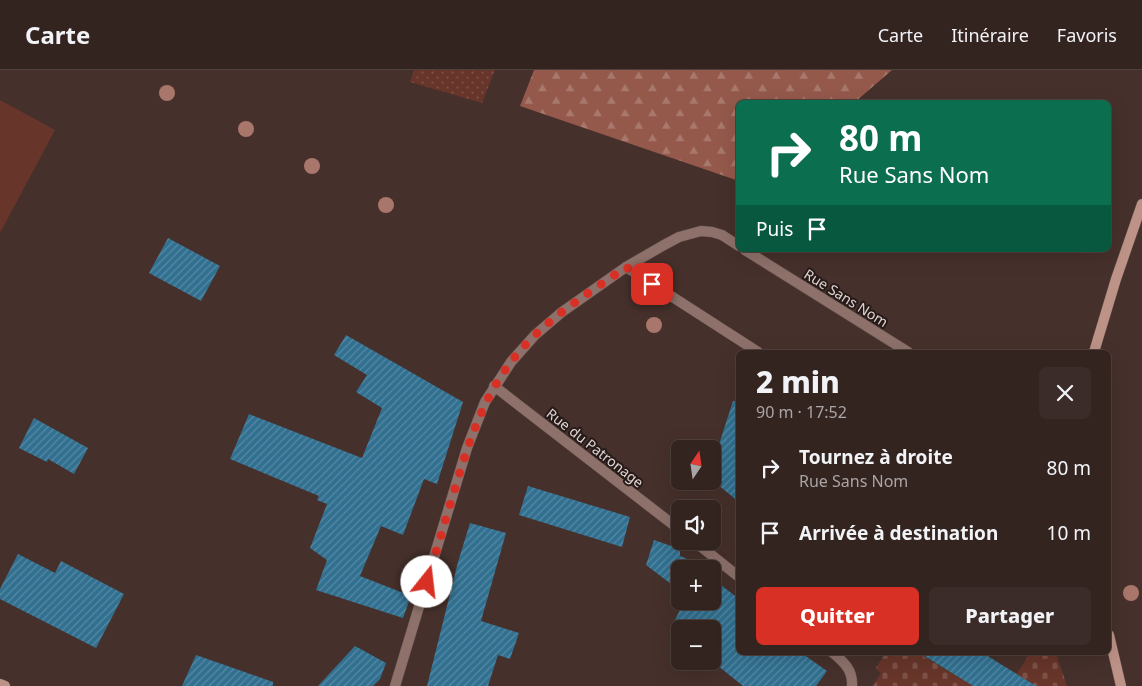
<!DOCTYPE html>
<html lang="fr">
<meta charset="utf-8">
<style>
:root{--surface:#342420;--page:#3c2c29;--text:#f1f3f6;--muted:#a9a4a5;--line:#4e413e;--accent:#d93025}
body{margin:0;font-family:"Noto Sans",sans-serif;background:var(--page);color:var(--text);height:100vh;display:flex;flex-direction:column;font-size:19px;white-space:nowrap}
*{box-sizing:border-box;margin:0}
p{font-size:16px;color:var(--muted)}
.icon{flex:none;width:28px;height:28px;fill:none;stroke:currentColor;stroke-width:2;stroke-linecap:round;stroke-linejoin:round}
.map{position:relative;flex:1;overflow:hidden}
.details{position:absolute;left:736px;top:280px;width:375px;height:305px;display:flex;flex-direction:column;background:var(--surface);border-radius:8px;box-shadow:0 5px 20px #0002,0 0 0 1px var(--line)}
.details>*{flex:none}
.guide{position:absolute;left:736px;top:30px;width:375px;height:152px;border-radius:8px;box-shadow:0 5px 20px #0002,0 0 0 1px var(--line);background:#0b6e4f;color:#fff;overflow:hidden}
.needle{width:32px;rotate:13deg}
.controls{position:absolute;left:671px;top:370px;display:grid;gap:10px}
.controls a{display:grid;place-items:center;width:50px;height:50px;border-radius:8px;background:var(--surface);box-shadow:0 5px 20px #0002,0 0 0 1px var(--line);font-size:25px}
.pin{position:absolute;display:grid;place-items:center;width:42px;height:42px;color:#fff;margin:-21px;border-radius:10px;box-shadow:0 2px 8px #0006}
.me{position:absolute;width:55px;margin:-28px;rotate:16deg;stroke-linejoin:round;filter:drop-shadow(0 0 4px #0008)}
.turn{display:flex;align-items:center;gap:18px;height:105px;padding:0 20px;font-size:22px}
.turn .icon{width:65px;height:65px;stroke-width:2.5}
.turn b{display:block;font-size:35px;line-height:42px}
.then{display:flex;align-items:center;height:48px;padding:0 20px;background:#0003;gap:10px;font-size:19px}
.round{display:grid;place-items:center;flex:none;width:52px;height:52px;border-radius:8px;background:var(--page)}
.headline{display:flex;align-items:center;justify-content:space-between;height:85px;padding:0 20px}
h1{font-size:30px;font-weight:800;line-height:38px}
.action{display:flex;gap:10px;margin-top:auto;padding:10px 20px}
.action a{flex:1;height:58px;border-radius:8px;background:var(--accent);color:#fff;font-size:20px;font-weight:800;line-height:58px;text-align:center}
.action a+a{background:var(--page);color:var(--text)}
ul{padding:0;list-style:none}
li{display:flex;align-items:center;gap:15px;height:65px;padding:0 20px}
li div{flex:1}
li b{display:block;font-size:19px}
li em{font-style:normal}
header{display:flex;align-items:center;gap:30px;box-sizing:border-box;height:70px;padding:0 25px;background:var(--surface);border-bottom:1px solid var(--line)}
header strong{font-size:24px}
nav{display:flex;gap:28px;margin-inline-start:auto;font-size:18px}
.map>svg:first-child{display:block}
.grass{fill:url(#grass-dots)}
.forest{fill:url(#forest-firs)}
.cemetery{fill:url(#cemetery-stones)}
.pitch{fill:#67352a}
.building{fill:url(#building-hatch)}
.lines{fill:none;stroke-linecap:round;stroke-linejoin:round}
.street-casing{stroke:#624d49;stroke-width:11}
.secondary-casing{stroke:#624d49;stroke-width:11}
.street{stroke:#8d716a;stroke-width:10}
.secondary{stroke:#bd9287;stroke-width:10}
.tree{fill:#a8766a}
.route{stroke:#d93025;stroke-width:9;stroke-dasharray:0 16.2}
.labels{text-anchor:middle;stroke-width:4;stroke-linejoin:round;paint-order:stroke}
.street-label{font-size:14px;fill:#e2d3d0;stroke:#251b19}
</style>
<header>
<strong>Carte</strong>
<nav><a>Carte</a><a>Itinéraire</a><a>Favoris</a></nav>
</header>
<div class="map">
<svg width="1142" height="616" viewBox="0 0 1142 616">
<defs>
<pattern id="grass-dots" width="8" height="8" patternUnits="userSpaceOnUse" patternTransform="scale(1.25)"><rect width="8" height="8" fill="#67352a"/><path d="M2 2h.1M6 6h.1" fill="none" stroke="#7c5148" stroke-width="1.8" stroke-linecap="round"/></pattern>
<pattern id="forest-firs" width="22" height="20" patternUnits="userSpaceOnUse" patternTransform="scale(1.25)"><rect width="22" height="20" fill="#94594b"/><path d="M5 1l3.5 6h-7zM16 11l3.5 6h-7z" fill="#a8786c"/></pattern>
<pattern id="cemetery-stones" width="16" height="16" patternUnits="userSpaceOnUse" patternTransform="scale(1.25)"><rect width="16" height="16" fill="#67352a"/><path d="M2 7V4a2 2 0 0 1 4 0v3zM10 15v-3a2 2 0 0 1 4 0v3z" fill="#7c5148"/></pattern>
<pattern id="building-hatch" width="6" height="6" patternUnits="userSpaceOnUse" patternTransform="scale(1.25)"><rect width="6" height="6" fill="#317090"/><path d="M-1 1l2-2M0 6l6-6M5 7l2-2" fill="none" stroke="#588aa3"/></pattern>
</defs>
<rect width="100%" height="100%" fill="#46302b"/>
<!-- grass -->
<path class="grass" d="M414 0H495L482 33 410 12Z"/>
<!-- forest -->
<path class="forest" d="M534 0H892L855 32H739V111L520 36Z"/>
<!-- cemetery -->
<path class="cemetery" d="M886 582 918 583 973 616H873L881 603 876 598Z
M1030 583H1056L1067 616H1009Z"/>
<!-- pitch -->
<path class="pitch" d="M0 30 55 60 0 163Z"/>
<!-- building -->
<path class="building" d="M168 168 220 196 201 231 149 203Z
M346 265 463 332 437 414 424 409 403 465 381 456 360 506 411 526 403 548 316 520 327 490 310 478 327 434 317 430 319 426 230 389 249 344 362 388 382 338 356 322 367 305 334 285Z
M733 331 739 332V432L712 410V396Z
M34 348 88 378 74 404 48 389 47 392 19 378Z
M528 416 630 447 622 477 519 445Z
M470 453 506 463 481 551 519 563 510 589 498 585 488 616H427L458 492Z
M654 470 680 479V486L690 490 701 499H680V531H712V508L739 529V582H800L827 601 816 616H743L712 591V559H680V565L671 558 680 540 670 532 675 517 646 495Z
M18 484 55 503 61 491 124 524 96 578 0 529V519Z
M355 576 386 593 380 609 373 616H318Z
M918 582H981L1036 616H973Z
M196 585 273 612V616H182Z"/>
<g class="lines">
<!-- street casing -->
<g class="street-casing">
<path id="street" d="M745 180 908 282
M626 197 758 282
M494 316 680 460
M694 471 739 507
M832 582C844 592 853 600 852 616
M395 616 467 378 485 332 511 292 535 265 562 242 626 197 664 175 679 167 701 161 712 162 722 165 739 176"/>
</g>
<!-- secondary casing -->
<g class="secondary-casing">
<path id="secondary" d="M1094 282 1116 209 1142 134
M1109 565 1121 616
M0 614 5 616"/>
</g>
<!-- street -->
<use href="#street" class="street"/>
<!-- secondary -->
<use href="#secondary" class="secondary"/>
</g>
<!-- trees -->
<g class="tree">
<circle cx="167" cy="23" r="8"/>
<circle cx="246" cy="59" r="8"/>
<circle cx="312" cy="96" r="8"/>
<circle cx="386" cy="135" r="8"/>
<circle cx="654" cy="255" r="8"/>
<circle cx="1131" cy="523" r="8"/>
</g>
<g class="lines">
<!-- route -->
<path class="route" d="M427 512C436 483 444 454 453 425 471 364 488 310 535 265 562 239 595 219 626 197L652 214"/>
</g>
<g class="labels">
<!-- street labels -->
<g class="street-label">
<text transform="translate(846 228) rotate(32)" y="5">Rue Sans Nom</text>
<text transform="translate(595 378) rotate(38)" y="5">Rue du Patronage</text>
</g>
</g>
</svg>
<div class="controls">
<a><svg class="needle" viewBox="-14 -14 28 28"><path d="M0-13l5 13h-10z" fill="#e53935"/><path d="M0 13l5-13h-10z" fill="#a9a4a5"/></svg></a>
<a><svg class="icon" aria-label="sound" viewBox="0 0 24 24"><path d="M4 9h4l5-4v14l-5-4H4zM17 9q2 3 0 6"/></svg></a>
<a>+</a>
<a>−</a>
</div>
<div class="pin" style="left:652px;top:214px;background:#d93025"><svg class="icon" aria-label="arrive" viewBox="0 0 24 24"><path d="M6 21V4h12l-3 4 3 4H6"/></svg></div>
<svg class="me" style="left:427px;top:512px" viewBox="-20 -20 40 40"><circle r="19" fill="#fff"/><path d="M0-13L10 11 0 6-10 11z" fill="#d93025"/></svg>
<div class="guide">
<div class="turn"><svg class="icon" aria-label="right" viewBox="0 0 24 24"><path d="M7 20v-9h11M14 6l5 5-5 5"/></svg><div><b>80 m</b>Rue Sans Nom</div></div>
<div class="then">Puis<svg class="icon" aria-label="arrive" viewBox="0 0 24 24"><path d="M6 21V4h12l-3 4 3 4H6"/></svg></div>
</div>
<section class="details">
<div class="headline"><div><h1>2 min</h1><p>90 m · 17:52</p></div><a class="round"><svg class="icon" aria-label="close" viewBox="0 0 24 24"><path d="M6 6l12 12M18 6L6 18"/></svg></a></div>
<ul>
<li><svg class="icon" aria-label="right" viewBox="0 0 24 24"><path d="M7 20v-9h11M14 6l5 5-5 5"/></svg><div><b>Tournez à droite</b><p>Rue Sans Nom</p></div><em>80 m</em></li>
<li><svg class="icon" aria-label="arrive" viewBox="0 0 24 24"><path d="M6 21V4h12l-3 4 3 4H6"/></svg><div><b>Arrivée à destination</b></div><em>10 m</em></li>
</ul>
<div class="action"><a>Quitter</a><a>Partager</a></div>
</section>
</div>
